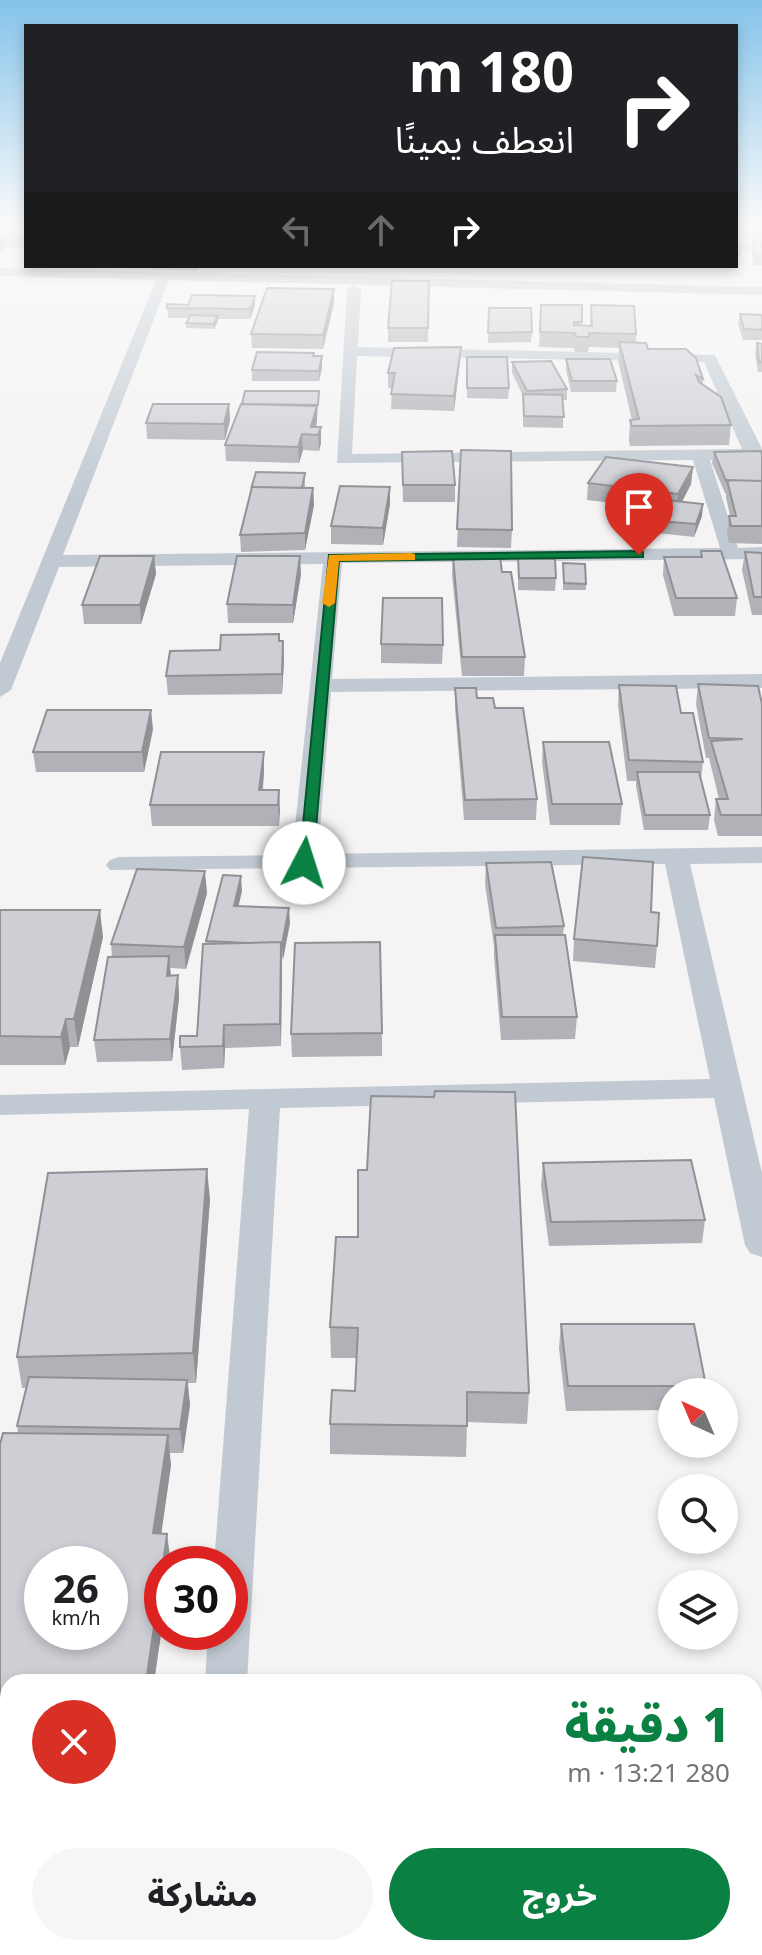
<!DOCTYPE html>
<html lang="ar">
<meta charset="utf-8">
<style>
:root{--surface:#fff;--page:#f6f6f6;--text:#202124;--muted:#757577;--accent:#0b8043}
body{margin:0;font-family:"Noto Sans","Noto Sans Arabic",sans-serif;background:var(--page);color:var(--text);direction:rtl;height:100vh;display:flex;flex-direction:column;font-size:30px;white-space:nowrap}
*{box-sizing:border-box;margin:0}
p{font-size:26px;color:var(--muted)}
.icon{flex:none;width:44px;height:44px;fill:none;stroke:currentColor;stroke-width:2;stroke-linecap:round;stroke-linejoin:round}
.map{position:relative;flex:1;overflow:hidden;direction:ltr}
.side{position:absolute;left:0px;top:1674px;width:762px;height:282px;display:flex;flex-direction:column;background:var(--surface);border-radius:24px 24px 0 0;box-shadow:0 4px 12px #0003;direction:rtl}
.side>*{flex:none}
.guide{position:absolute;left:24px;top:24px;width:714px;height:244px;border-radius:0px;box-shadow:0 4px 12px #0003;direction:rtl;background:#202124;color:#fff;overflow:hidden}
.needle{width:52px;rotate:316deg}
.controls{position:absolute;left:658px;top:1378px;display:grid;gap:16px}
.controls a{display:grid;place-items:center;width:80px;height:80px;border-radius:50%;background:var(--surface);box-shadow:0 4px 12px #0003;font-size:40px}
.speed{position:absolute;left:24px;top:1546px;display:flex;gap:16px;font-size:40px;font-weight:700;text-align:center}
.speed>*{display:grid;place-content:center;width:104px;height:104px;border-radius:50%;background:var(--surface);box-shadow:0 4px 12px #0003;line-height:1}
.speed small{font-size:20px;font-weight:400}
.speed .limit{border:12px solid #d22;background:#fff;color:#111}
.pin{position:absolute;display:grid;place-items:center;width:68px;height:68px;color:#fff;margin:-82px -34px;border-radius:50% 50% 50% 0;rotate:-45deg;box-shadow:0 0 8px #0007}
.pin .icon{rotate:45deg}
.me{position:absolute;width:88px;margin:-44px;rotate:5deg;stroke-linejoin:round;filter:drop-shadow(0 0 6px #0008)}
.turn{display:flex;align-items:center;gap:28px;height:168px;padding:0 32px;font-size:36px}
.turn .icon{width:104px;height:104px;stroke-width:2.5}
.turn b{display:block;font-size:56px;line-height:68px}
.lanes{display:flex;align-items:center;height:76px;padding:0 32px;background:#0003;justify-content:center;gap:40px;direction:ltr}
.lanes .off{opacity:.35}
.round{display:grid;place-items:center;flex:none;width:84px;height:84px;border-radius:42px;background:var(--page)}
.summary{display:flex;align-items:center;justify-content:space-between;height:136px;padding:0 32px}
h1{font-size:48px;font-weight:800;line-height:60px;color:var(--accent)}
.action{display:flex;gap:16px;margin-top:auto;padding:16px 32px}
.action a{flex:1;height:92px;border-radius:48px;background:var(--accent);color:#fff;font-size:32px;font-weight:800;line-height:92px;text-align:center}
.action a+a{background:var(--page);color:var(--text)}
.map>svg:first-child{display:block}
.lines{fill:none;stroke-linecap:round;stroke-linejoin:round}
.minor{fill:#c1cad2;fill-rule:evenodd}
.wall{fill:#b0b2b7}
.shaded-wall{fill:#909195}
.building{fill:#cdcfd5;stroke:#909195;stroke-width:2;fill-rule:evenodd}
.route{fill:#0b8043;stroke:#07532c;stroke-width:2}
.slow{fill:#f59e0b}
</style>
<div class="map">
<svg width="762" height="1955" viewBox="0 0 762 1955">
<rect width="100%" height="100%" fill="#f5f3f3"/>
<g class="lines">
<!-- minor -->
<path class="minor" d="M736 243H762V251H736Z
M0 268 762 287V295L169 280 63 555 720 548 693 460 337 463 347 289 354 285 361 289 358 347 715 355 762 449V459L710 460 738 548 762 547V559L342 563 332 679 762 674V688L331 692 318 854 762 847V863L690 864 762 1173V1257L750 1253 745 1245 714 1098 280 1108 247 1682H205L208 1632H230V1564H214L249 1109 0 1115V1095L710 1079 665 864 110 870 106 865 110 860 119 857 292 855 323 564 59 567 11 690 0 697V663L156 280 0 276ZM357 356 704 362 742 449 352 454Z
M184 1948H232L231 1955H183Z"/>
</g>
<!-- wall -->
<path class="wall" d="M0 227 19 229 26 227V249L7 248Z
M736 227H762V240L737 239Z
M753 241H762V265H753L752 250Z
M151 266H201L197 271 151 269Z
M429 281 428 342H388V328Z
M334 303 323 349 252 348 251 334Z
M167 304 255 305 250 319H218V321L214 329 186 328V323L189 318H168Z
M541 305H582V325L590 326 591 305 636 334V343L703 379V385L731 425 729 445 630 446 629 440 630 420H632L618 361 619 348 589 347 588 352H575L574 348 539 347Z
M489 308 532 332 531 342 488 343Z
M740 314 762 315V340H743L738 324Z
M757 343 762 344V372H758L755 354Z
M461 347 460 361 454 411 391 409 392 388H388V373Z
M314 356 322 367 319 381H252V370Z
M467 357 509 388 508 399 467 398Z
M566 359 617 381 616 392H571L566 370Z
M512 362 567 389V400H563V428L523 427V396L512 373Z
M319 391 317 421 316 427H321V443L319 451 303 450 299 463 226 461 225 445Z
M229 404 230 420 225 440 147 439 146 423Z
M461 450 512 530 511 548 457 547Z
M402 452 455 485V502H403Z
M714 452 762 455V544L729 543 727 533 729 516H730L726 497V493H725L712 463Z
M693 467 691 484 682 502 702 516 694 537 657 533 658 521 663 509 587 500 588 483Z
M305 473V488H313L314 505 305 550 241 552 240 535Z
M390 504 383 545 331 544V526Z
M701 551 737 598 735 616H674L663 575 664 557H700Z
M745 552 762 553V615H752L742 570Z
M154 556 156 574 141 624H84L82 605Z
M453 557 502 572 525 657 524 676H462L452 575Z
M518 558 556 578 555 591 518 590Z
M563 570 586 584V590H563Z
M301 574 293 623H228L227 604Z
M279 641 284 660 282 694 168 695 166 676 220 650Z
M381 644 443 645 442 664 381 663Z
M698 684 762 704V836H718L714 820 716 799H719L709 758H706L696 704Z
M619 685 681 713 703 762 701 779 710 815 708 830H644L636 786V781H627L618 705Z
M455 688 495 708 537 799 536 820H464L455 708Z
M153 729 144 772H36L33 752Z
M543 742 622 804 620 825H550L542 762Z
M264 772 263 790H279V826H152L150 805Z
M486 863 564 926 563 935 577 1017 575 1039 501 1040 494 957V946L485 884Z
M242 891 238 906 290 923 282 960 281 1046 225 1048 224 1068 182 1070 180 1047 197 1036 206 941Z
M207 893 186 969 170 968 171 976 178 975 179 998 172 1061 97 1062 94 1040 112 957 111 944Z
M0 910 103 937 78 1047H70L65 1065H0Z
M651 912 657 946 655 968 573 961 574 939Z
M382 1033V1056L292 1057 291 1034Z
M543 1163 705 1220 702 1243 549 1246 541 1186Z
M210 1199 196 1383H188L190 1405 183 1453H169L171 1465 161 1534 162 1627 154 1682H8V1861H0V1444L18 1433 17 1426 26 1388H22L17 1357Z
M336 1237 529 1393 527 1424 467 1422 466 1457 330 1454V1424L355 1391 357 1358H331L330 1327Z
M561 1324 706 1386 705 1392H672V1410L566 1411 559 1348Z
M413 1948H509L508 1955H447Z"/>
<!-- shaded-wall -->
<path class="shaded-wall" d="M17 227H19V234L6 239 7 246 0 252V242Z
M334 289V303L323 349V335Z
M255 296V305L250 319V309Z
M218 316V321L214 329 213 324Z
M461 347 460 361 454 411V396Z
M322 356V367L319 381V371Z
M229 404 230 420 225 440 224 424Z
M317 406V421L314 434 311 427Z
M321 427V443L319 451 318 435Z
M302 434 303 450 299 463 298 447Z
M693 467 691 484 677 511 678 494Z
M390 487V504L383 545V528Z
M313 488 314 505 305 550V533Z
M703 504 702 516 694 537 696 524Z
M154 556 156 574 141 624 140 605Z
M300 556 301 574 293 623V605Z
M283 641 284 660 282 694V674Z
M151 710 153 729 144 772 142 752Z
M264 752V772L261 805 259 790Z
M279 790 280 811 279 826 278 805Z
M205 871 207 893 186 969 184 947Z
M241 876 242 891 235 921 234 906Z
M289 908 290 923 283 960 282 944Z
M100 910 103 937 78 1047 74 1019Z
M281 942 282 964 281 1046 280 1024Z
M169 956 171 978 167 976Z
M178 975 179 998 172 1061 170 1039Z
M66 1019 70 1047 65 1065 61 1037Z
M224 1025 225 1048 224 1068 223 1046Z
M207 1169 210 1199 196 1383 193 1353Z
M187 1380 190 1405 183 1453 180 1429Z
M168 1435 171 1465 157 1564 153 1533Z
M167 1534 171 1564H163Z
M162 1572V1627L154 1682H146Z
M8 1921V1948H13L12 1955 4 1949Z"/>
<!-- building -->
<path class="building" d="M0 227H17L0 242Z
M22 227H26V240L6 239Z
M753 241H762V256H754Z
M736 242H740L739 256H736Z
M392 281H429L428 328H388Z
M267 288 334 289 323 335 251 334Z
M192 295 255 296 250 309 167 308V304L188 305Z
M541 305H582V322H574V325L592 326 591 305 634 306 636 334 589 333V337H576L575 333 540 332Z
M489 308H531L532 332 488 333Z
M740 314 762 315V330L744 329Z
M191 315 218 316 213 324 186 323Z
M619 342 646 343 648 349H686L696 358 703 379 696 375 699 382 721 397 731 425 632 426 630 420 639 419Z
M757 343 762 344V362H759Z
M461 347 454 396 391 394 395 373H388L394 348Z
M257 352 314 353 313 356H322L319 371 252 370Z
M467 357H507L509 388H467Z
M566 359H610L617 381H572Z
M551 361 567 389 527 391 512 362Z
M245 391H319L318 405 242 404Z
M523 394 562 395 564 417 524 416Z
M153 404H229L224 424 146 423Z
M241 404 317 406 311 427H321L318 435 302 434 298 447 225 445Z
M461 450 511 451 512 530 457 529Z
M452 451 455 485H403L402 452Z
M761 451 762 455V481L727 480 728 481H726L714 452Z
M606 457 693 467 678 494 588 483Z
M256 472 305 473 302 488 252 487 251 489Z
M727 480 762 481V526H731L729 516H736Z
M340 486 390 487 383 528 331 526Z
M252 487 313 488 305 533 240 535Z
M666 500 703 504 696 524 658 521Z
M701 551H721L737 598H676L664 557H702Z
M745 552 762 553V597H754Z
M100 556H154L140 605H82Z
M237 556H300L293 605 227 604Z
M453 557H500L502 572H511L525 657H462Z
M518 558 555 559 556 578H519Z
M563 563 585 564 586 584 564 583Z
M383 598H442L443 645 381 644Z
M279 634V641H283L282 674 166 676 170 651 220 650 221 635Z
M698 684 758 686 762 704V815H721L716 799H728L711 741 743 739 709 738Z
M619 685 676 686 681 713H693L703 762 629 760Z
M455 688H476L477 698H493L495 708H523L537 799 465 800Z
M47 710H151L142 752H33Z
M543 742H609L622 804H552Z
M161 752H264L259 790H279L278 805H150Z
M637 772H699L710 815H645Z
M583 857 653 862 651 912 659 913 657 946 574 939Z
M551 862 564 926 496 928 486 863Z
M137 869 205 871 184 947 111 944Z
M223 875 241 876 234 906 289 908 282 944 281 942 247 943 206 941Z
M0 910H100L74 1019H66L61 1037 0 1036Z
M495 935H565L577 1017H502Z
M281 942 280 1024 224 1025 223 1046 180 1047V1036H197L203 944Z
M380 942 382 1033 291 1034 295 943Z
M169 956 167 976 178 975 170 1039 94 1040 108 957Z
M435 1091 515 1092 529 1393 467 1392V1426L330 1424 332 1390 355 1391 358 1328 330 1327 336 1237H358V1170H367L371 1096 434 1097Z
M691 1160 705 1220 551 1222 543 1163Z
M207 1169 193 1353 17 1357 48 1173Z
M561 1324H694L706 1386H568Z
M29 1377 187 1380 180 1429 17 1426Z
M3 1433 168 1435 153 1533 167 1534 163 1564H162V1572L146 1682H8V1831H0V1444ZM42 1564H110V1632H42Z
M8 1889V1921L4 1949 72 1948 71 1955H0V1890Z"/>
<!-- sky -->
<linearGradient id="sky" x2="0" y2="1"><stop stop-color="#85c3ea"/><stop offset="0.45" stop-color="#fafafa"/><stop offset="1" stop-color="#fafafa" stop-opacity="0"/></linearGradient>
<rect width="762" height="500" fill="url(#sky)"/>
<!-- route -->
<path class="route" d="M639 551 643 552V557L339 561 313 863 304 868 299 866 329 555Z"/>
<!-- slow -->
<path class="slow" d="M411 553 415 554V560L339 561 335 603 329 607 322 603 329 555Z"/>
</svg>
<div class="controls">
<a><svg class="needle" viewBox="-14 -14 28 28"><path d="M0-13l5 13h-10z" fill="#e53935"/><path d="M0 13l5-13h-10z" fill="#757577"/></svg></a>
<a><svg class="icon" aria-label="search" viewBox="0 0 24 24"><circle cx="10" cy="10" r="6"/><path d="M15 15l6 6"/></svg></a>
<a><svg class="icon" aria-label="layers" viewBox="0 0 24 24"><path d="M12 4l9 5-9 5-9-5zM3 14l9 5 9-5"/></svg></a>
</div>
<div class="speed"><div>26<small>km/h</small></div><div class="limit">30</div></div>
<div class="pin" style="left:639px;top:555px;background:#d93025"><svg class="icon" aria-label="arrive" viewBox="0 0 24 24"><path d="M6 21V4h12l-3 4 3 4H6"/></svg></div>
<svg class="me" style="left:304px;top:863px" viewBox="-20 -20 40 40"><circle r="19" fill="#fff"/><path d="M0-13L10 11 0 6-10 11z" fill="#0b8043"/></svg>
<div class="guide">
<div class="turn"><svg class="icon" aria-label="right" viewBox="0 0 24 24"><path d="M7 20v-9h11M14 6l5 5-5 5"/></svg><div><b>180 m</b>انعطف يمينًا</div></div>
<div class="lanes"><svg class="icon off" aria-label="left" viewBox="0 0 24 24"><path d="M17 20v-9H6M10 6l-5 5 5 5"/></svg><svg class="icon off" aria-label="ahead" viewBox="0 0 24 24"><path d="M12 20V5M6 11l6-6 6 6"/></svg><svg class="icon" aria-label="right" viewBox="0 0 24 24"><path d="M7 20v-9h11M14 6l5 5-5 5"/></svg></div>
</div>
<section class="side">
<div class="summary"><div><h1>1 دقيقة</h1><p>280 m · 13:21</p></div><a class="round" style="background:#d93025;color:#fff"><svg class="icon" aria-label="close" viewBox="0 0 24 24"><path d="M6 6l12 12M18 6L6 18"/></svg></a></div>
<div class="action"><a>خروج</a><a>مشاركة</a></div>
</section>
</div>
